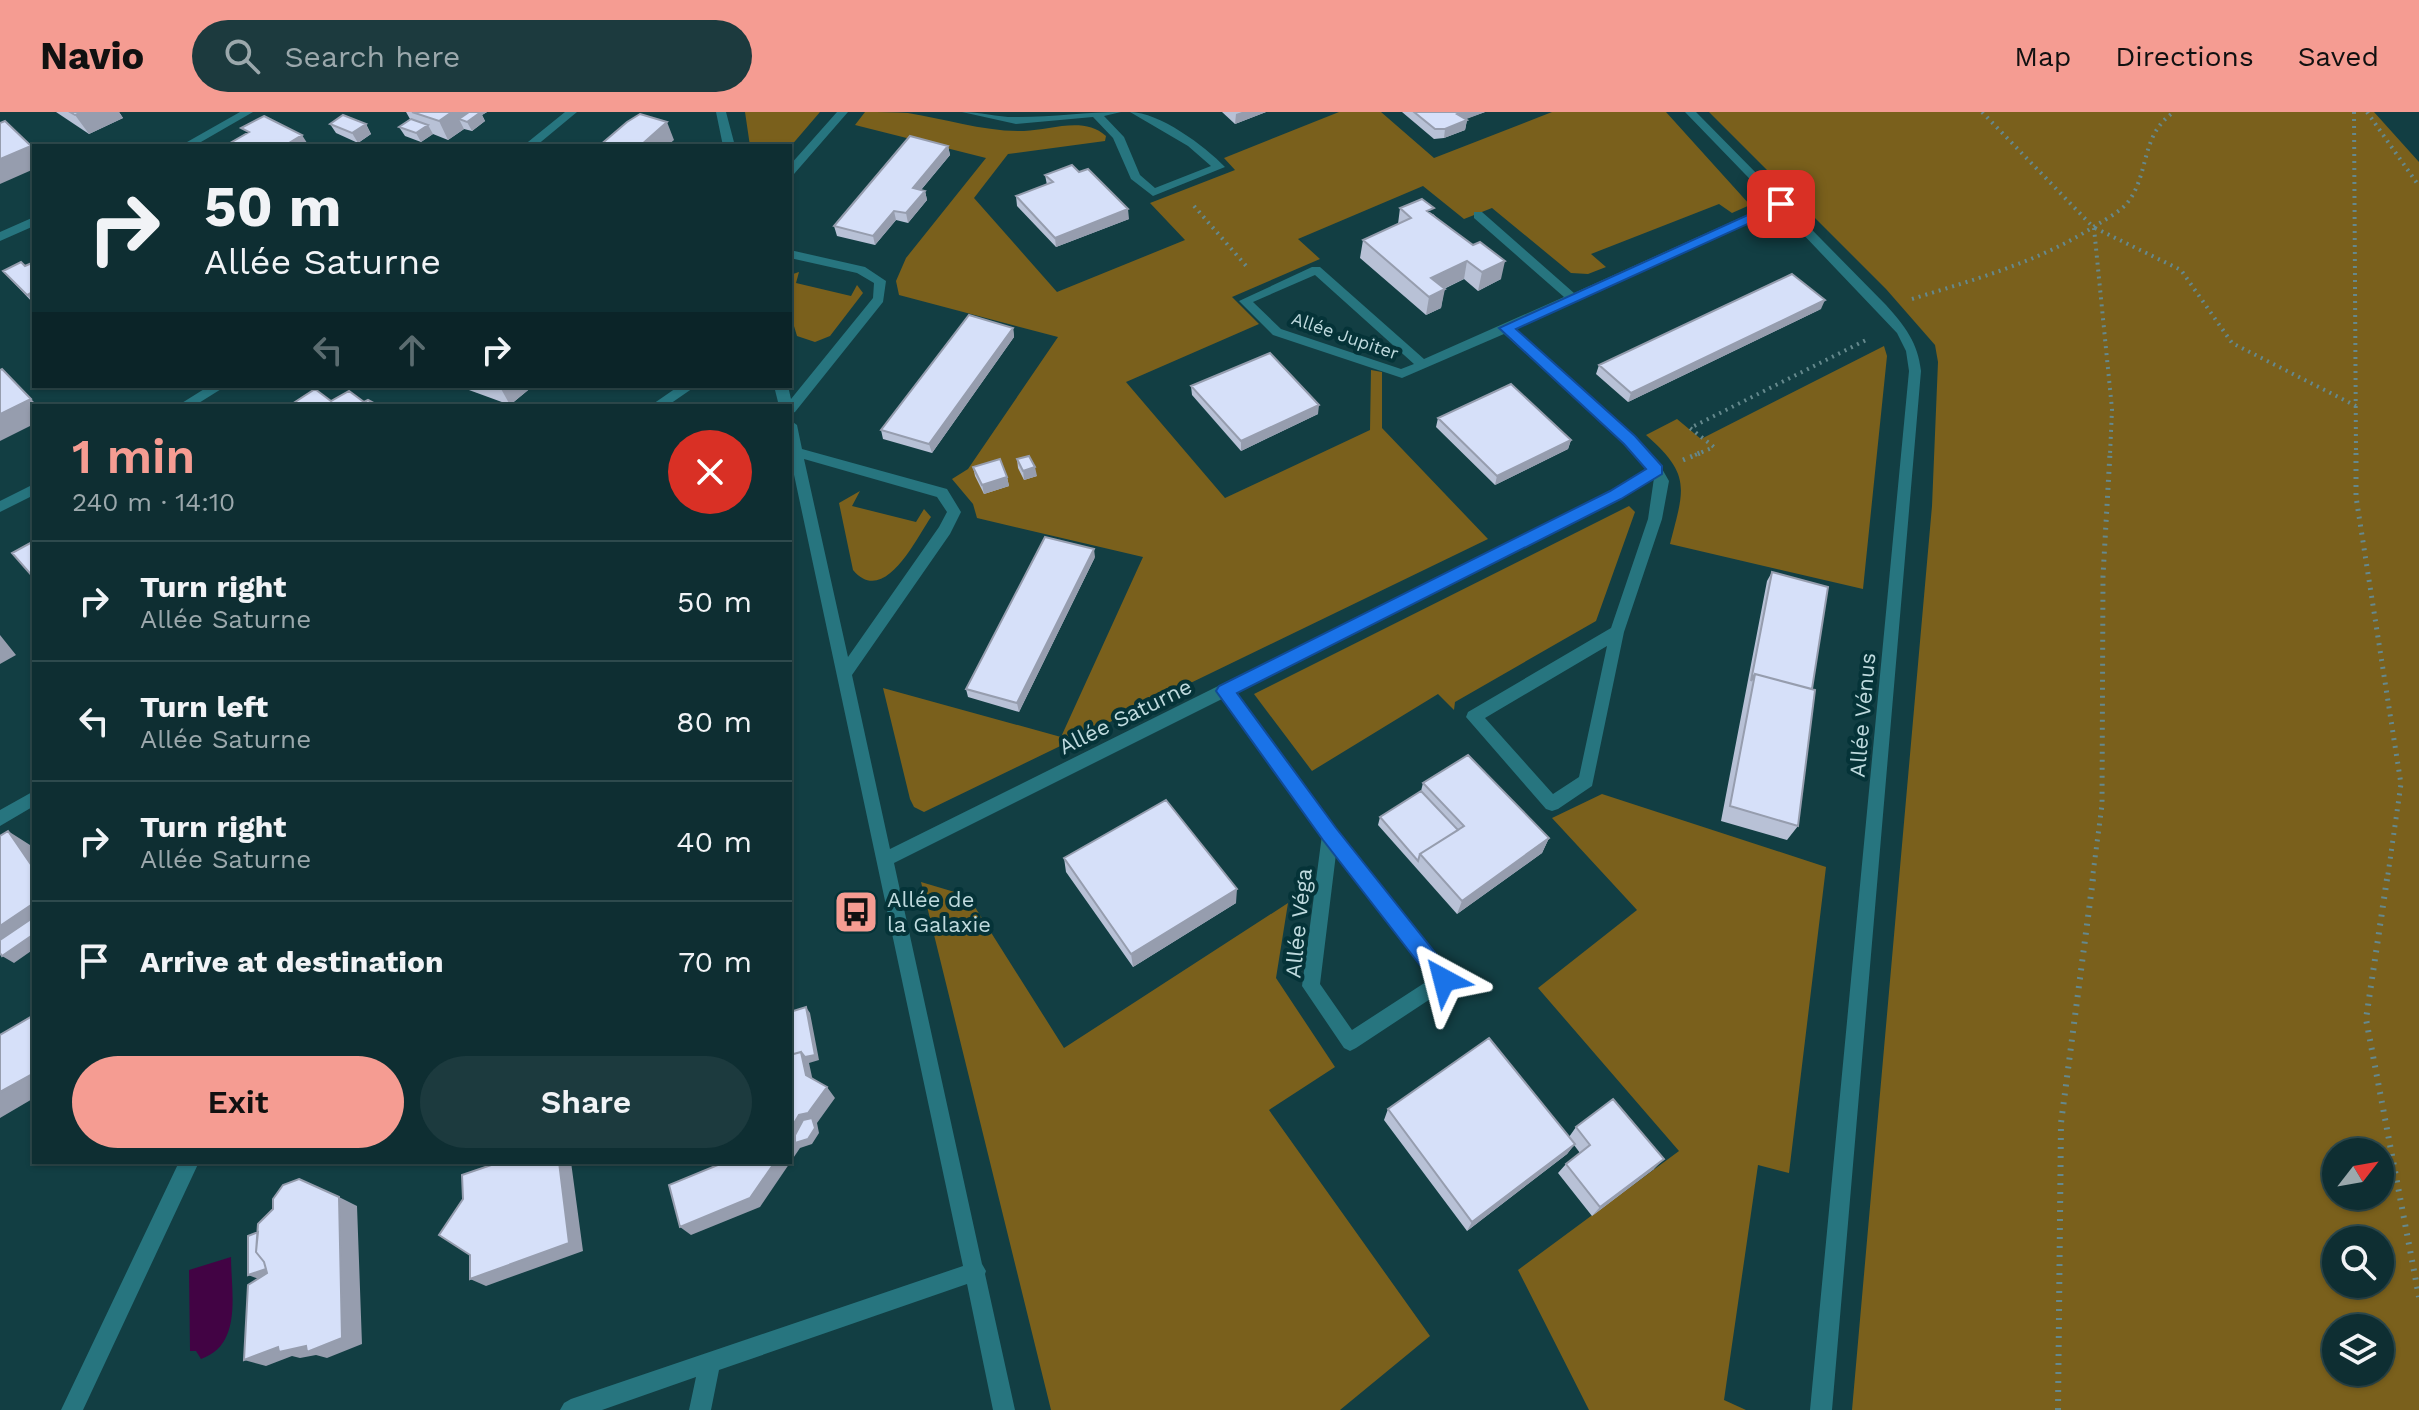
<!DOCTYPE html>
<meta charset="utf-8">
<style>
:root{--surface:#0e2e32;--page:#1c3a3e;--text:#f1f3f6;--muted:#9ba8ac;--line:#2e4a4d;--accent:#f59c92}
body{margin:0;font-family:"Work Sans",sans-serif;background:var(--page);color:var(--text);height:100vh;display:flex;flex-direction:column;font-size:30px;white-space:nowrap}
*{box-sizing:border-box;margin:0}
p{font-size:26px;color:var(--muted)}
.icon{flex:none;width:44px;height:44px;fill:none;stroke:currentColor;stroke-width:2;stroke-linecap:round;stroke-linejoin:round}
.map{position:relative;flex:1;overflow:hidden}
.panel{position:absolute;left:32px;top:292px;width:760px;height:760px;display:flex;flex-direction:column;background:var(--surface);border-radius:0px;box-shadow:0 2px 6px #0004,0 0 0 2px var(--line)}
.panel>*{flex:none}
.guide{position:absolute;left:32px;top:32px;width:760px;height:244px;border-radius:0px;box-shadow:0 2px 6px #0004,0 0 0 2px var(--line);background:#0e2e32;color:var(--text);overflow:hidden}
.needle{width:52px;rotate:59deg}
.tools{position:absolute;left:2322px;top:1026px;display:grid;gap:16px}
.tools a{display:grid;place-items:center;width:72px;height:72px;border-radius:50%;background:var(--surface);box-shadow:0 2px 6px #0004,0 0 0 2px var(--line);font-size:40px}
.pin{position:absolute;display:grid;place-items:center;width:68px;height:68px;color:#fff;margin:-34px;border-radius:16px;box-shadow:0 4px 12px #0006}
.me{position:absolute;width:88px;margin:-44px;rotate:322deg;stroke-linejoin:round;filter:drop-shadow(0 0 6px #0008)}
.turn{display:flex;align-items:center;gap:28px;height:168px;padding:0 40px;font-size:36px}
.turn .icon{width:104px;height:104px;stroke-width:2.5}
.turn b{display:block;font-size:56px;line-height:68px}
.lanes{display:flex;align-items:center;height:76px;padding:0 40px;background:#0003;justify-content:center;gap:40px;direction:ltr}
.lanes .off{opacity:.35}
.round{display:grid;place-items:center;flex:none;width:84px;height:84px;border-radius:42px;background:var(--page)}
.headline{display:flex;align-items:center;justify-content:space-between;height:136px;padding:0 40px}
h1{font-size:48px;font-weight:600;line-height:60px;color:var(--accent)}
.button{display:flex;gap:16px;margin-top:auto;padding:16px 40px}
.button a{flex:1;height:92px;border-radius:48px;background:var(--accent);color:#111;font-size:32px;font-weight:600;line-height:92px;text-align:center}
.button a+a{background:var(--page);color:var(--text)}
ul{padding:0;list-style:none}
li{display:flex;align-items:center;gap:24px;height:120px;padding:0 40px;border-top:2px solid var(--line)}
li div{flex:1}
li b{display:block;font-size:30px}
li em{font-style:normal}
header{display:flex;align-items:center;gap:48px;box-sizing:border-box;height:112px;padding:0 40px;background:var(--accent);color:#111}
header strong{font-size:38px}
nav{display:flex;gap:44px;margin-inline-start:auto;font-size:28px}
.search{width:560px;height:72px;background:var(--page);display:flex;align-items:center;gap:20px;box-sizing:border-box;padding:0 28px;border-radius:44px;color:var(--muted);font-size:30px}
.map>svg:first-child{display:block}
.forest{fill:#7a601c;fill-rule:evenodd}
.water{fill:#420344}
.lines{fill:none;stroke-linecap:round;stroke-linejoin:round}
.path-far2{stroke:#65898d;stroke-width:4;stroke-dasharray:2 5;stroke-linecap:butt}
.path-far1{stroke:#65898d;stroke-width:5;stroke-dasharray:2 6;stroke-linecap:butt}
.path{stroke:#65898d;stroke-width:6;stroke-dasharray:2 7;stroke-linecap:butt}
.street{fill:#27757f;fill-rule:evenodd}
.wall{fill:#b8c1d6}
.shaded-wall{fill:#969dae}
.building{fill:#d6e0f9;stroke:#969dae;stroke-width:2}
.route{fill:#1a73e8;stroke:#114b97;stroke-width:2}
.labels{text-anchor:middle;stroke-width:8;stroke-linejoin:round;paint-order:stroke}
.far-street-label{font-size:18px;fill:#bfdade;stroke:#053338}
.street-label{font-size:22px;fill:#bfdade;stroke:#053338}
.poi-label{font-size:22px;fill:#bfdade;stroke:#053338;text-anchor:start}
</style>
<header>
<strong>Navio</strong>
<div class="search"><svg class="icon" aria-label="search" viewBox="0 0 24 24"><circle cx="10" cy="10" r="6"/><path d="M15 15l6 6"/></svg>Search here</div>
<nav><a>Map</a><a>Directions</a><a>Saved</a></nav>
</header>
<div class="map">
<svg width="2419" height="1298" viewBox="0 0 2419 1298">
<rect width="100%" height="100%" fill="#123e43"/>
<!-- forest -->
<path class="forest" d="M745 0H820L790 35 750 34Z
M865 0C880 0 895 0 908 1 946 7 985 20 1024 19 1051 18 1084 4 1106 24L1105 29 1008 42 974 86 1057 180 1185 128 1150 91 1235 58 1224 46 1339 0H1381L1434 46 1552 0H1666L1750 93 1732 101 1719 92 1591 142 1606 155 1588 162 1571 161 1492 96 1464 107 1423 74 1298 127 1320 147 1232 185 1259 212 1126 270 1225 386 1370 318 1371 258 1382 260V316L1488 427 924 700 914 695 910 687 883 576 1061 625 1143 445 977 406 973 392 952 367 968 357 1058 225 899 183 896 169 906 146 986 46 855 13Z
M1709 0H2374L2419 50V1298H1852L1932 394 1938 250 1935 233 1886 177ZM2336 1040H2380V1084H2336ZM2336 1128H2380V1172H2336ZM2336 1216H2380V1260H2336Z
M799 160 796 171 851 184 857 173 863 181 830 224 815 230 797 224 790 201V163Z
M1884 234 1887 244 1863 477 1670 432C1684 377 1692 363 1646 323L1677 307 1701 327Z
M860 379 852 394 916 410 924 397 931 405C916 427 884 495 853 458L839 391Z
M1629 394 1635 400 1596 509 1455 590 1454 598 1438 582 1312 659 1254 582Z
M1602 682 1826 755 1789 1061 1758 1053 1724 1288 1746 1298H1589L1518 1158 1679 1039 1538 876 1637 798 1552 706Z
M921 770 968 784 1064 936 1288 791 1276 866 1335 955 1269 998 1430 1224 1340 1298H1051Z"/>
<!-- water -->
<path class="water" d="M231 1145C231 1180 243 1233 201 1247L196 1239H190L189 1158Z"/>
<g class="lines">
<!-- path-far2 -->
<path class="path-far2" d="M1982 0 2094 116 2112 297 2110 343
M2354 0 2356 343
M2367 0 2419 74
M1194 94 1248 156
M2095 116 2181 158 2232 231 2356 294
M1912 187C1976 167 2042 149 2098 112 2108 106 2121 99 2128 90 2150 61 2140 23 2174 0
M1695 343 1714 335 1690 316 1868 227"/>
<!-- path-far1 -->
<path class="path-far1" d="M2356 341V385L2401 672 2387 769
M1683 348 1700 341
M2092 769 2102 693 2103 464 2110 341"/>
<!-- path -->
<path class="path" d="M2387 767 2366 907 2419 1185
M2058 1298 2061 1011 2093 767"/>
<!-- street -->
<path class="street" d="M240 0H253L194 34H180Z
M565 0H577L536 34H523Z
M716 0H726L735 34H723Z
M837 0H848L794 62 790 63V53Z
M962 0C981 0 1000 6 1019 5 1053 5 1087 0 1121 0L1104 4 1124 25 1140 63 1155 76 1211 54 1188 34 1130 0C1159 0 1205 34 1225 55L1153 84 1131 67 1113 26 1093 5 1016 12Z
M1685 0H1696L1886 193C1905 214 1918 231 1921 259L1832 1298H1810L1909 259 1906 239 1897 221 1779 97 1515 217 1635 325 1661 355 1669 369 1662 407 1624 520 1592 674 1558 697 1552 699 1546 697 1466 605 1468 600 1611 516 1648 407 1654 366 1621 387 1235 580 1336 717 1450 862 1453 868 1450 874 1356 936 1350 939 1344 936 1302 874 1322 723 1222 587 894 751 982 1152 986 1159 985 1162 1015 1298H993L967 1172 719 1258 711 1298H689L696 1265 602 1298H560L564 1291 571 1287 963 1154 790 344V308L797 313 802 337 947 377 961 400 950 422 852 563 890 737 1611 379 1647 357 1625 331 1504 222 1402 266 1273 223 1239 189 1312 155H1320L1424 247 1564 185 1474 106V100H1482L1574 181 1773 91ZM1315 163 1414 252 1401 257 1281 217 1253 190ZM804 347 937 385 947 400 939 415 848 545ZM1607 534 1579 665 1553 682 1485 606ZM1336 742 1432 866 1352 918 1320 872Z
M34 105V114L0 129V120Z
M790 138 865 155 886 169 883 190 795 300 790 302V294H779L774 274H788L791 287 873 186 874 171 857 161 790 146Z
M209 274H226L194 294H177Z
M679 274H696L667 294H650Z
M34 372V383L0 400V389Z
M34 679V694L0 714V698Z
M179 1050H199L83 1298H61Z"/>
</g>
<!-- wall -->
<path class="wall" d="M56 0H119L123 6 89 22Z
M406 0H487L482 3 485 9 472 19 464 17 448 28 433 22 421 30 405 24 399 15 410 7Z
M1222 0H1266L1235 12Z
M1402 0H1485L1465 7 1467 8 1465 18 1444 26 1434 27Z
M330 12H366L371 22 358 31 336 21Z
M948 34 950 43 921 78 925 79 927 88 908 111 896 108 875 133 837 124 834 114Z
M1045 63 1129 107 1056 135 1017 94 1016 84 1047 73Z
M1400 96 1433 102 1501 167 1478 179 1464 167 1444 177 1441 196 1426 203 1360 146 1363 128 1398 112Z
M34 150V192L3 159 25 154Z
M1821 197 1628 290 1596 262 1599 253Z
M1013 216 1014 225 932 341 883 327 881 318Z
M458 274H533L510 293Z
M1191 274 1318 302 1241 339 1192 283Z
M1438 306 1571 328 1568 337 1495 373 1436 315Z
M1017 347 1037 364 1024 368 1018 356Z
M973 355 1007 365 1009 374 984 382 975 364Z
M1095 445 1019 600 968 585 966 577Z
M1772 460 1812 577 1798 714 1787 728 1721 709 1767 469Z
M1423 671 1549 726 1542 741 1457 802 1378 713 1380 705 1421 679Z
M1064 746 1236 791 1133 855 1066 760Z
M1388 997 1569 1025 1576 1015 1654 1057 1592 1104 1558 1061 1566 1052 1580 1041 1574 1033 1567 1042 1467 1119 1384 1008Z"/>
<!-- shaded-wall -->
<path class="shaded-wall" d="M82 0H119L123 6 89 22 75 3Z
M452 0H487L482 3 485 9 472 19 467 10 459 7 464 17 448 28 439 9Z
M1242 0H1266L1235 12 1236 2Z
M1461 0H1485L1456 11 1457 2Z
M1467 8 1465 18 1444 26 1445 17Z
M667 10 674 28 667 34H640Z
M366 12 371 22 358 31 352 21Z
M428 13 433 22 421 30 416 21Z
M302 23 309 34H284Z
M31 34 34 38V57L0 72V47Z
M948 34 950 43 915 85 913 76Z
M925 79 927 88 908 111 906 101Z
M1128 97 1129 107 1056 135 1055 126Z
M894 99 896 108 875 133 873 124Z
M1467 149 1464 167 1428 184 1431 166Z
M1505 149 1501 167 1478 179 1482 160Z
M1445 177 1441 196 1426 203 1429 185Z
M34 179V191L27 183Z
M1825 188 1821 197 1628 290 1631 281Z
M1013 216 1014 225 932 341 929 332Z
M501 274H533L510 293 500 275Z
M31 287 38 294H34V312L0 329V302Z
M1319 293 1318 302 1241 339V329Z
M1571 328 1568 337 1495 373 1497 364Z
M1035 355 1037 364 1024 368 1023 359Z
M1007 365 1009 374 984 382 982 373Z
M1094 437 1095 445 1019 600 1017 591Z
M0 523 16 543 0 552Z
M8 719 30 733 34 739V757Z
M1549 726 1542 741 1457 802 1462 789Z
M1237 777 1236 791 1133 855 1131 842Z
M34 791V820L0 836V814Z
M34 822V837L14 851 2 844Z
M806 895 810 901 819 948 809 951 814 974 806 963 801 940Z
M34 961V986L0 1006V980Z
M827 975 835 986 817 1011 819 1021 812 1032 800 1036 760 1095 691 1123 680 1115 775 1050H790V1018L799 1003Z
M1575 1032 1567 1042 1467 1119 1472 1110Z
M1664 1047 1654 1057 1592 1104 1600 1095Z
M559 1050H571L583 1139 486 1174 470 1167Z
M339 1085 357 1094 362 1232 327 1246 316 1243 300 1246 292 1244 266 1254 244 1248 278 1235Z
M279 1121 285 1158 259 1167 248 1163Z"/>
<!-- building -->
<path class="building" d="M70 0H82L75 3Z
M412 0H452L439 9Z
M469 0H481L467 10 459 7Z
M1414 0H1461L1457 2 1467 8 1445 17H1435Z
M640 2 667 10 640 34H599L627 10Z
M343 3 366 12 352 21 330 12Z
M264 4 302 23 284 34H225L249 20 241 16Z
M411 7 428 13 416 21 399 15Z
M5 9 31 34 0 47V11Z
M910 24 948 34 913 76 925 79 906 101 894 99 873 124 834 114Z
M1072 53 1079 60 1088 57 1128 97 1055 126 1016 84 1053 70 1045 63Z
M1422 87 1434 96 1427 99 1473 133 1480 130 1505 149 1482 160 1467 149 1431 166 1445 177 1429 185 1363 128 1411 106 1400 96Z
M21 150 25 154 34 150V179L27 183 3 159Z
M1792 162 1825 188 1631 281 1599 253Z
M969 203 1013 216 929 332 881 318Z
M1270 241 1319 293 1241 329 1191 274Z
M2 257 31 287 0 302V258Z
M1511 272 1571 328 1497 364 1438 306Z
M315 277 331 289 349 279 364 290 368 288 379 294H289Z
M1029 344 1035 355 1023 359 1017 347Z
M1000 347 1007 365 982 373 973 355Z
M1045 425 1094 437 1017 591 966 577Z
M34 429V466L12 441Z
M1772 460 1828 475 1812 577 1755 562 1751 569Z
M1755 562 1815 578 1798 714 1730 694Z
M1468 643 1549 726 1462 789 1420 742 1464 714 1423 671Z
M1421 679 1458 718 1420 742 1418 749 1380 705Z
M1166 688 1237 777 1131 842 1064 746Z
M8 719 34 757V791L0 814V724Z
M34 805V822L2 844 0 841V828Z
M806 895 815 943 805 945 801 940 790 943V900Z
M34 903V961L0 980V923Z
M1489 926 1575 1032 1472 1110 1388 997Z
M801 940 806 963 827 975 808 1001 799 1003 790 1018V1027V943Z
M1613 987 1664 1047 1600 1095 1566 1052 1590 1033 1576 1015Z
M812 1006 815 1016 808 1027 795 1031V1023L803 1008Z
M500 1050H559L569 1131 470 1167V1143L439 1123 463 1087 462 1063Z
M725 1050H775L750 1086 680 1115 669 1073Z
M299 1067 339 1085 342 1226 307 1240 306 1234 279 1240 278 1235 244 1248 248 1173 267 1161 264 1150 256 1140 258 1112 273 1097V1087L283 1073Z
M258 1120 256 1140 264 1150 266 1157 248 1163V1124Z"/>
<!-- route -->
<path class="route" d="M1781 88 1785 89V95L1516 217 1635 324 1662 354V362L1621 387 1237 581 1336 716 1452 862 1454 868 1452 875 1444 878 1437 875 1323 728 1216 579 1219 574 1610 379 1646 357 1624 332 1499 216Z"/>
<!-- icons -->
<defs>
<g id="bus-square" transform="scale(2.3)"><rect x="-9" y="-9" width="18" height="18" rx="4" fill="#f59c92" stroke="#053338"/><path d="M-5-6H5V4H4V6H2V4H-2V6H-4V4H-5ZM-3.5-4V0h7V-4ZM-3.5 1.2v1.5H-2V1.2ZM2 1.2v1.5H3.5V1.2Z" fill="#111"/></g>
</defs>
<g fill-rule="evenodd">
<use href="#bus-square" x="856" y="800"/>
</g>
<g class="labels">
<!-- far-street labels -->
<g class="far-street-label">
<text transform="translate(1345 224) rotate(19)" y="6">Allée Jupiter</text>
</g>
<!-- street labels -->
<g class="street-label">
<text transform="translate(1862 603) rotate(-85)" y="8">Allée Vénus</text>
<text transform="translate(1125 604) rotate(-26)" y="8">Allée Saturne</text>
<text transform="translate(1298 811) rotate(-84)" y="8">Allée Véga</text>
</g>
<!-- poi labels -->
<g class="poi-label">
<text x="887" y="795">Allée de<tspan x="887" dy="25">la Galaxie</tspan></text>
</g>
</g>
</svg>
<div class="tools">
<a><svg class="needle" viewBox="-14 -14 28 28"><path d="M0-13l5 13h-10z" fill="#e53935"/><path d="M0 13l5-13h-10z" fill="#9ba8ac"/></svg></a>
<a><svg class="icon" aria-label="search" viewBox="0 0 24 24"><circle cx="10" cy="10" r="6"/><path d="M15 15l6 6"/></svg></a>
<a><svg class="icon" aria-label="layers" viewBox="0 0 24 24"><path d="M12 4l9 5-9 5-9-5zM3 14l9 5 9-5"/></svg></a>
</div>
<div class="pin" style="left:1781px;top:92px;background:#d93025"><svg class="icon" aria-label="arrive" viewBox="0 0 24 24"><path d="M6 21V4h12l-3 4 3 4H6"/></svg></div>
<svg class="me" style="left:1444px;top:868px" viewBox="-20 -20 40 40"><path d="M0-17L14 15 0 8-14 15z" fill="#1a73e8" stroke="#fff" stroke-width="4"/></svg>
<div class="guide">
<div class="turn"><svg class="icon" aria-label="right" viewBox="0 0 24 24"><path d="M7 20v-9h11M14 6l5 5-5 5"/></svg><div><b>50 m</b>Allée Saturne</div></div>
<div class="lanes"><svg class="icon off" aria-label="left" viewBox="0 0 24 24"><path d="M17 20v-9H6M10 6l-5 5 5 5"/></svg><svg class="icon off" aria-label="ahead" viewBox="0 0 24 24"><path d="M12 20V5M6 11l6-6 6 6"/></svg><svg class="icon" aria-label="right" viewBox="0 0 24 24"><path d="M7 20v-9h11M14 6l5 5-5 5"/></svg></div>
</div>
<section class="panel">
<div class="headline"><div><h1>1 min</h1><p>240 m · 14:10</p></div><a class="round" style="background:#d93025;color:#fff"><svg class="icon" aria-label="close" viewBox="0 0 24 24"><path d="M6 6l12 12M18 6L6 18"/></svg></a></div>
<ul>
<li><svg class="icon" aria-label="right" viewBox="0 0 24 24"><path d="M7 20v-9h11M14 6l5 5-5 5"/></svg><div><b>Turn right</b><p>Allée Saturne</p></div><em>50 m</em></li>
<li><svg class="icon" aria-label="left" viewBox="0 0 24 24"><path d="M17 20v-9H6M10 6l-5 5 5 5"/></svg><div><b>Turn left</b><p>Allée Saturne</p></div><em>80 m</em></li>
<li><svg class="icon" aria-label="right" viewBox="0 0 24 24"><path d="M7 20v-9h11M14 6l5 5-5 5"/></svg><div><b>Turn right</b><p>Allée Saturne</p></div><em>40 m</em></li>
<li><svg class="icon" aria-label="arrive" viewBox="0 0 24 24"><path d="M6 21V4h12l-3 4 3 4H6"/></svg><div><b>Arrive at destination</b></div><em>70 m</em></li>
</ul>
<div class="button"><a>Exit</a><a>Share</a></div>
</section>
</div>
